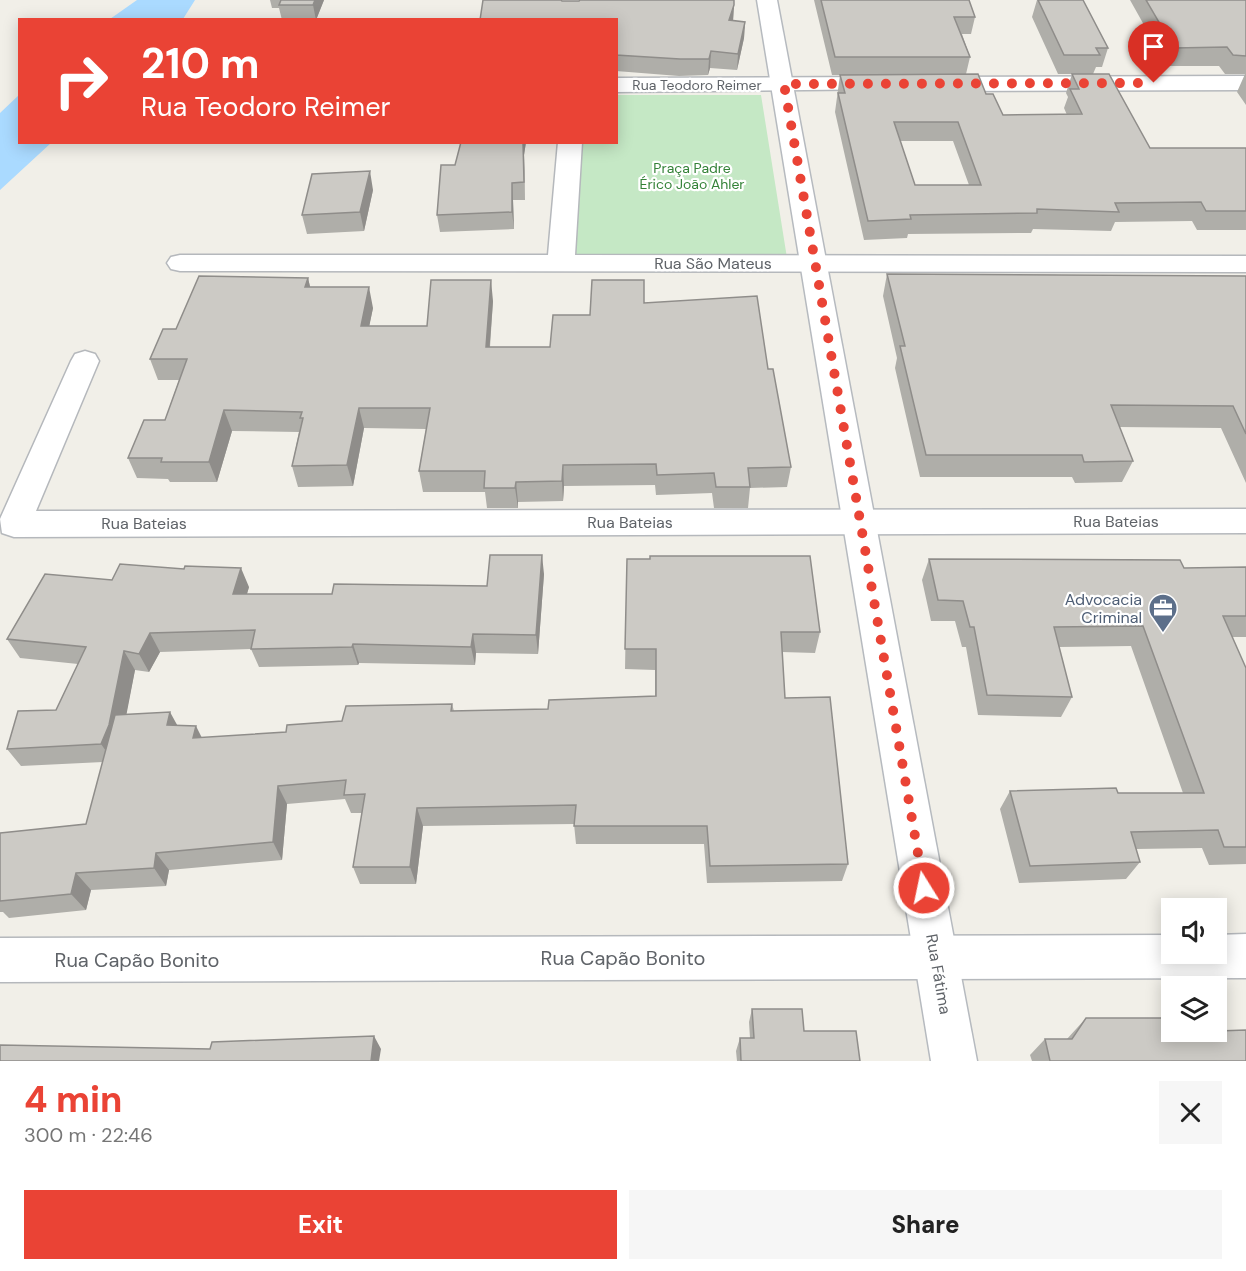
<!DOCTYPE html>
<meta charset="utf-8">
<style>
:root{--surface:#fff;--page:#f6f6f6;--text:#222;--muted:#767676;--accent:#ea4335}
body{margin:0;font-family:"DM Sans",sans-serif;background:var(--page);color:var(--text);height:100vh;display:flex;flex-direction:column;font-size:22px;white-space:nowrap}
*{box-sizing:border-box;margin:0}
p{font-size:20px;color:var(--muted)}
.icon{flex:none;width:33px;height:33px;fill:none;stroke:currentColor;stroke-width:2;stroke-linecap:round;stroke-linejoin:round}
.map{position:relative;height:1061px;overflow:hidden}
.details{display:flex;flex-direction:column;background:var(--surface);flex:1}
.details>*{flex:none}
.hud{position:absolute;left:18px;top:18px;width:600px;height:126px;border-radius:0px;box-shadow:0 3px 15px #0003;background:#ea4335;color:#fff;overflow:hidden}
.controls{position:absolute;left:1161px;top:898px;display:grid;gap:12px}
.controls a{display:grid;place-items:center;width:66px;height:66px;border-radius:0px;background:var(--surface);box-shadow:0 3px 15px #0003;font-size:30px}
.pin{position:absolute;display:grid;place-items:center;width:51px;height:51px;color:#fff;margin:-62px -26px;border-radius:50% 50% 50% 0;rotate:-45deg;box-shadow:0 0 6px #0007}
.pin .icon{rotate:45deg}
.me{position:absolute;width:66px;margin:-33px;rotate:350deg;stroke-linejoin:round;filter:drop-shadow(0 0 4px #0008)}
.turn{display:flex;align-items:center;gap:21px;height:126px;padding:0 24px;font-size:27px}
.turn .icon{width:78px;height:78px;stroke-width:2.5}
.turn b{display:block;font-size:42px;line-height:51px}
.round{display:grid;place-items:center;flex:none;width:63px;height:63px;border-radius:0px;background:var(--page)}
.overview{display:flex;align-items:center;justify-content:space-between;height:102px;padding:0 24px}
h1{font-size:36px;font-weight:800;line-height:45px;color:var(--accent)}
.button{display:flex;gap:12px;margin-top:auto;padding:12px 24px}
.button a{flex:1;height:69px;border-radius:0px;background:var(--accent);color:#fff;font-size:24px;font-weight:800;line-height:69px;text-align:center}
.button a+a{background:var(--page);color:var(--text)}
.map>svg:first-child{display:block}
.green{fill:#c5e8c5}
.water{fill:#aadaff}
.lines{fill:none;stroke-linecap:round;stroke-linejoin:round}
.minor-casing{stroke:#b5b8bc;stroke-width:3}
.secondary-casing{stroke:#b6babf;stroke-width:3}
.minor{fill:#fff;fill-rule:evenodd}
.secondary{fill:#fff;fill-rule:evenodd}
.wall{fill:#afaea9;fill-rule:evenodd}
.shaded-wall{fill:#8f8d8a}
.building{fill:#cccac5;stroke:#8f8d8a;stroke-width:1.5;fill-rule:evenodd}
.route{stroke:#ea4335;stroke-width:10;stroke-dasharray:0 18}
.labels{text-anchor:middle;stroke-width:4.5;stroke-linejoin:round;paint-order:stroke}
.far-street-label{font-size:14px;fill:#5f6368;stroke:#fff}
.far-park-label{font-size:14px;fill:#348238;stroke:#fff}
.street-label{font-size:16px;fill:#5f6368;stroke:#fff}
.service-label{font-size:16px;fill:#4e5e75;stroke:#fff;text-anchor:end}
.near-street-label{font-size:20px;fill:#5f6368;stroke:#fff}
</style>
<div class="map">
<svg width="1246" height="1061" viewBox="0 0 1246 1061">
<rect width="100%" height="100%" fill="#f1efe8"/>
<!-- green -->
<path class="green" d="M617 95H761L787 258 575 259 580 143 616 142Z"/>
<!-- water -->
<path class="water" d="M137 0H195L183 19H110Z
M19 95 20 142 51 143 0 190V113Z"/>
<g class="lines">
<!-- minor casing -->
<g class="minor-casing">
<path id="minor" d="M1246 76V90L936 91 928 89 925 84 928 79 936 77Z
M884 77 892 79 895 84 892 89 616 92V78Z
M558 142H582L575 255 1246 256V272L180 271 171 269 167 263 171 257 180 255H548Z
M85 351 95 354 99 361 36 511 1246 509V533L14 537 2 533 0 519 71 361 75 354Z
M1246 934V978L0 982V938L1172 935V954H1216V935Z"/>
</g>
<!-- secondary casing -->
<g class="secondary-casing">
<path id="secondary" d="M757 0H777L977 1061H931Z"/>
</g>
<!-- minor -->
<use href="#minor" class="minor"/>
<!-- secondary -->
<use href="#secondary" class="secondary"/>
</g>
<!-- wall -->
<path class="wall" d="M270 0H324L316 20H282L279 8H272Z
M814 0H969L975 17 971 34H962L970 57 966 74 986 94 1003 115H1067L1064 108 1068 97 1066 93 1072 74H1058L1032 17 1037 0H1083L1108 48 1102 67H1096L1093 74 1150 148H1246V230H1197L1192 221 1115 222 1111 231 1033 229 1031 233 908 234 907 238 864 240 835 112 840 75H832ZM900 141H953L969 185H915Z
M1130 0H1246V105L1237 92 1245 74H1225L1219 66H1167Z
M562 1 734 5 733 21 745 22 744 38 737 70 710 68 708 75 679 76 616 71V20Z
M461 142H526L524 155 525 200H513L514 229 440 232 437 215 455 165Z
M373 190 364 231 307 234 302 215Z
M887 274 1246 276V483L1221 428 1119 427 1133 461 1122 482 1075 483 1072 477H920L895 368 897 358 883 296Z
M308 278 310 287 373 308 369 326H427L493 301 490 347H550L590 315 644 303 768 369 791 467 787 487 750 488 748 508H714L712 493 656 495 655 485 564 486 563 501 518 502V508H487L485 492H423L419 471 426 429 364 428 353 486 298 487 292 466 299 432 232 431 217 482H170L168 479 137 478 128 458 165 420 179 380H158L150 359 176 329Z
M627 559 820 632 815 653 782 652 785 698 848 864 842 881 707 883 704 844H576L574 824 423 826 416 884H360L353 867 362 813H351L345 799 287 804 282 860 169 870 166 886 91 890 86 910 9 918 3 912H0V833L86 824 103 762 21 766 7 749 56 710 78 664 20 658 7 639 112 580 249 587 247 594H332L487 586 544 574 538 654 476 653 475 665 359 663 358 665 259 667 251 649 160 652 149 672 135 670 126 714 177 725 202 738 286 732 342 721 452 704 454 711 548 709 655 696V670L625 669Z
M929 559 1184 568 1246 567V637H1232L1246 668V864L1209 865 1202 848 1136 849 1140 862 1126 879 1019 883 1000 809 1010 791 1118 793H1183L1131 646 1059 647 1072 697 1061 717 978 715 966 647H962L955 621H931L922 580Z
M752 1009 804 1031 860 1061H737L736 1051 740 1038H750L749 1022Z
M1086 1018 1218 1031 1246 1061H1032L1030 1055 1045 1039H1067Z"/>
<!-- shaded-wall -->
<path class="shaded-wall" d="M315 0H324L316 20 313 5Z
M734 5 733 21 729 20Z
M745 22 744 38 737 70 738 54Z
M711 51 710 68 708 75 709 59Z
M523 142H526L524 155 525 200Z
M370 171 373 190 364 231 360 212Z
M512 183 513 200 514 229 512 212Z
M308 278 313 299 305 287Z
M491 280 493 301 488 368 486 347Z
M369 287 373 308 365 347 361 326Z
M359 408 364 428 353 486 347 465Z
M224 410 232 431 217 482 209 462Z
M563 465 564 486 563 501 562 481Z
M516 482 518 502V508L515 488Z
M542 555 544 574 538 654 536 635Z
M241 568 249 587 241 613 233 594Z
M150 633 160 652 149 672 139 654Z
M473 634 476 653 475 665 471 647Z
M353 644 359 663 358 665 352 647Z
M124 651 135 670 121 743 113 761 101 744Z
M170 712 181 732 167 725Z
M196 726 206 746 193 738Z
M278 786 287 804 282 860 273 842Z
M417 808 423 826 416 884 410 867Z
M156 853 169 870 166 886 154 868Z
M76 873 91 890 86 910 71 894Z
M374 1036 381 1049 379 1061H371Z"/>
<!-- building -->
<path class="building" d="M281 0H315L313 5H279Z
M483 0H561L562 1H579L580 0H734V5L729 20 745 22 738 54 711 51 709 59H680L616 55V20H480Z
M821 0H969L975 17H954L970 57H835Z
M1038 0H1083L1108 48H1096L1100 55H1064Z
M1146 0H1246V56L1233 55 1227 47 1174 48Z
M978 74 986 94H993L1003 115 1082 114 1070 89H1079L1072 74H1109L1150 148H1246V211H1206L1201 202 1115 203 1119 212 1037 209V213L910 215 911 219 868 221 838 93H845L840 75ZM894 122H958L981 185H915Z
M461 142H523L524 182 512 183V212L437 215 441 165H455Z
M370 171 360 212 302 215 312 174Z
M887 274 1246 276V434L1233 406 1111 405 1133 461 1084 462 1082 455H926L900 346H905Z
M199 276 308 278 305 287H369L361 326H427L431 280H491L486 347H550L553 315H590L592 280H644V303L757 296 768 369H773L791 467 748 468 750 487H716L714 473 657 475 656 464 563 465 562 481 516 482 515 488H484L485 471H419L430 408H359L347 465 292 466 303 418H300L302 412 224 410 209 462H161L162 458H128L144 420H165L187 359H150L163 329H176Z
M490 555H542L536 635 473 634 471 647 353 644 352 647 251 649 255 630 150 633 139 654 124 651 109 725 101 744 7 749 18 711 56 710 86 647 7 639 45 574 112 580 120 564 184 569 185 566 241 568 233 594H332L334 584 487 586Z
M650 556H810L820 632H781L785 698 830 697 848 864 710 866 707 826H574L576 805 417 808 410 867H353L365 794 344 795 346 780 278 786 273 842 156 853 154 868 76 873 71 894 0 901V833L86 824 115 715 170 712 167 725 196 726 193 738 286 732 287 725 342 721 346 706 452 704 451 711 548 709 549 700 656 696V649H625L627 559H650Z
M929 559 1180 560 1184 568 1246 567V616H1223L1246 668V847H1224L1218 830 1131 832 1140 862 1030 866 1010 791 1116 788 1118 793H1204L1143 626 1054 627 1072 697 987 695 974 627H970L963 601 938 600Z
M752 1009H802L804 1031H856L860 1061H741L740 1038H754Z
M1086 1018H1172V1032H1216V1026L1218 1031 1246 1030V1061H1050L1045 1039H1072Z
M374 1036 371 1061H0V1045L210 1049 212 1042Z"/>
<g class="lines">
<!-- route -->
<path class="route" d="M924 888 784 84 1154 83"/>
</g>
<!-- icons -->
<defs>
<g id="office-pin" transform="scale(1.5)"><path d="M0 17L-7.5 6A9.5 9.5 0 1 1 7.5 6Z" fill="#5c6f8a" stroke="#fff"/><path d="M-6-3h4V-5.5h4V-3h4V5H-6ZM-1-4.5V-3h2v-1.5ZM-6 0V1H6V0Z" fill="#fff"/></g>
</defs>
<g fill-rule="evenodd">
<use href="#office-pin" x="1163" y="608"/>
</g>
<g class="labels">
<!-- far-street labels -->
<g class="far-street-label">
<text x="697" y="90">Rua Teodoro Reimer</text>
</g>
<!-- far-park labels -->
<g class="far-park-label">
<text x="692" y="173">Praça Padre<tspan x="692" dy="16">Érico João Ahler</tspan></text>
</g>
<!-- street labels -->
<g class="street-label">
<text x="713" y="269">Rua São Mateus</text>
<text x="1116" y="527">Rua Bateias</text>
<text x="630" y="528">Rua Bateias</text>
<text x="144" y="529">Rua Bateias</text>
<text transform="translate(939 974) rotate(80)" y="6">Rua Fátima</text>
</g>
<!-- service labels -->
<g class="service-label">
<text x="1142" y="605">Advocacia<tspan x="1142" dy="18">Criminal</tspan></text>
</g>
<!-- near-street labels -->
<g class="near-street-label">
<text x="623" y="965">Rua Capão Bonito</text>
<text x="137" y="967">Rua Capão Bonito</text>
</g>
</g>
</svg>
<div class="controls">
<a><svg class="icon" aria-label="sound" viewBox="0 0 24 24"><path d="M4 9h4l5-4v14l-5-4H4zM17 9q2 3 0 6"/></svg></a>
<a><svg class="icon" aria-label="layers" viewBox="0 0 24 24"><path d="M12 4l9 5-9 5-9-5zM3 14l9 5 9-5"/></svg></a>
</div>
<div class="pin" style="left:1154px;top:83px;background:#d93025"><svg class="icon" aria-label="arrive" viewBox="0 0 24 24"><path d="M6 21V4h12l-3 4 3 4H6"/></svg></div>
<svg class="me" style="left:924px;top:888px" viewBox="-20 -20 40 40"><circle r="17" fill="#ea4335" stroke="#fff" stroke-width="3"/><path d="M0-11L8 9 0 5-8 9z" fill="#fff"/></svg>
<div class="hud">
<div class="turn"><svg class="icon" aria-label="right" viewBox="0 0 24 24"><path d="M7 20v-9h11M14 6l5 5-5 5"/></svg><div><b>210 m</b>Rua Teodoro Reimer</div></div>
</div>
</div>
<section class="details">
<div class="overview"><div><h1>4 min</h1><p>300 m · 22:46</p></div><a class="round"><svg class="icon" aria-label="close" viewBox="0 0 24 24"><path d="M6 6l12 12M18 6L6 18"/></svg></a></div>
<div class="button"><a>Exit</a><a>Share</a></div>
</section>
